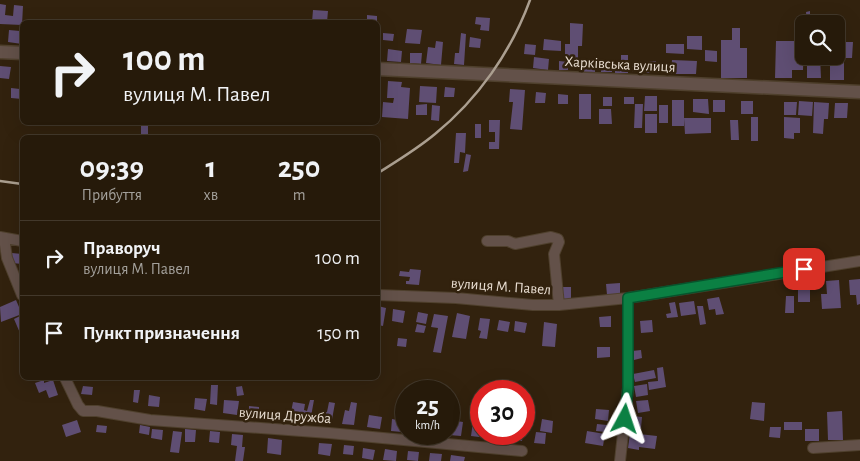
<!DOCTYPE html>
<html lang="uk">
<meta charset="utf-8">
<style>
:root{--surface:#261a0a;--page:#2e2313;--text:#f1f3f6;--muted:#a4a19c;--line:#42382b}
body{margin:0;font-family:"Alegreya Sans",sans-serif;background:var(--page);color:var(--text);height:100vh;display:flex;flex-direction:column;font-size:19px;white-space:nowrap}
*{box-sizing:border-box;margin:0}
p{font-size:16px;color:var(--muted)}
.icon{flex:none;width:28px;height:28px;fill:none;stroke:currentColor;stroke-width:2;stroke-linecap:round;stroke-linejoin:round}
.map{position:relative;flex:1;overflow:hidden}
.panel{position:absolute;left:20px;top:135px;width:360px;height:245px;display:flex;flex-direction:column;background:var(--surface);border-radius:8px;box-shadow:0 5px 20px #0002,0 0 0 1px var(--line)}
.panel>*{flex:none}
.hud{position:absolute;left:20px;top:20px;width:360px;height:105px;border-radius:8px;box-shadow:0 5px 20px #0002,0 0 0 1px var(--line);background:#261a0a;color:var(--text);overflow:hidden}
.buttons{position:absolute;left:795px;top:15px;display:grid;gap:10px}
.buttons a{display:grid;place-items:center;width:50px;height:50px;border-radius:8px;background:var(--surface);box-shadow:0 5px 20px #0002,0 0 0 1px var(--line);font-size:25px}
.speed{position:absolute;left:395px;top:380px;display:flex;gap:10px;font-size:25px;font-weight:700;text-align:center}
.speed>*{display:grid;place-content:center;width:65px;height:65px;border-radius:50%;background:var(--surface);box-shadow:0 5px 20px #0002,0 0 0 1px var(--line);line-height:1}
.speed small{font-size:12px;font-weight:400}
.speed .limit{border:8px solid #d22;background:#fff;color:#111}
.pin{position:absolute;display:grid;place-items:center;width:42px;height:42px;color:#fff;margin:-21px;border-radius:10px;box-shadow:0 2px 8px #0006}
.me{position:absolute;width:55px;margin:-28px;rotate:5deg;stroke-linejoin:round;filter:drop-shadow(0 0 4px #0008)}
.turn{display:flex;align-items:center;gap:18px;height:105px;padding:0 20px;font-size:22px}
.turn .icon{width:65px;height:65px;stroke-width:2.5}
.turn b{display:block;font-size:35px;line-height:42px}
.eta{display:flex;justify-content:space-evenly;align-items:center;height:85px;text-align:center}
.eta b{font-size:30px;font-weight:700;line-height:35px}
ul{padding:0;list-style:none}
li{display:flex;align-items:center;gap:15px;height:75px;padding:0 20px;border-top:1px solid var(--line)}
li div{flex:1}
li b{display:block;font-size:19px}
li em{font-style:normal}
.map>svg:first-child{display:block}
.building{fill:#5f4e73}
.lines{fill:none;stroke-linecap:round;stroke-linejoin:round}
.minor-casing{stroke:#4f402d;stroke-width:12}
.tertiary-casing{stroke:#4f402d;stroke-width:15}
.minor{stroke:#635149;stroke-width:10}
.tertiary{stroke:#635149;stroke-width:12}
.rail{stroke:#ab9f90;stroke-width:2.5}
.route-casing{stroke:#07532c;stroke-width:12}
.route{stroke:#0b8043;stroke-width:9}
.labels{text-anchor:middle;stroke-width:5;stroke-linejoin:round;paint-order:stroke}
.street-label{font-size:15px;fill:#e9ded2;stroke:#32220e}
</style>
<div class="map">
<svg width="860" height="461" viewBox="0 0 860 461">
<rect width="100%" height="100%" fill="#32220e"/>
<!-- building -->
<path class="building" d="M0 4 6 5 5 15 13 16 14 5 23 6 22 25 0 24Z
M313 10 328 11 327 22H312Z
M810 11V21L815 20 816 24H807L806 12Z
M367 15 377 16V22H367Z
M476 17 490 18 489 31 480 30 481 25 475 24Z
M570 23 583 24 582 46H578V62H570V57H565V44H570Z
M21 27H22V44L8 42 9 30 20 31Z
M732 28H740V48H747V78H721V40H732Z
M407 29 422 30 420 44 405 43Z
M383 33 394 34 393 41 383 40Z
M461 33 466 34 464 65 454 64 455 53H459Z
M687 36H702V50L687 49Z
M470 37 481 39 480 48 469 47Z
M544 39 561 41V51L543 50Z
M436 41 443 42 441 65 426 63 428 47 435 48Z
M776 41H804L803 70H792V78H775Z
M836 42H853L852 58H844V80H830V56H836Z
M525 44 536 45 535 55 524 54Z
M666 44H684V54L666 53Z
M388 49 402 51 401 62 387 61Z
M705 50 717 51V62L705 61Z
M410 53H422L421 64 410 63Z
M621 55H628V73H615V67H621Z
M807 56H820L821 78H807Z
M534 57 549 59 548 70 533 68Z
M583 59H595V73H582Z
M672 60 697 61 696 74H671Z
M559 61 568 62V70H559Z
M646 61H656V73H646Z
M632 63H642V72H632Z
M601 64H612V72H601Z
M0 66 11 67 9 79 0 78Z
M388 81 402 82 401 87 410 88 408 119 382 117 383 102 393 103 394 98H387Z
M20 82H22V99L11 98V88L20 89Z
M420 86 437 87 436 103 419 102Z
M445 87 455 88 454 97H444Z
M510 89 525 90 522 130 510 129 513 102H509Z
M536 92 546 93 545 103H535Z
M558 94 568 95V104H558Z
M579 94H591V119H579Z
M645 96H657V111H644Z
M603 97H612V106H603Z
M624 97H634V104H624Z
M693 99H708L709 114 693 112Z
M672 100H684V126H672Z
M713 100H725V112H713Z
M741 101H753V114H741Z
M799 101 813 102 812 116 798 115Z
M784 102H797L796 115H784Z
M814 102 829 103 828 119H824L823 134 813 133Z
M835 103H848L847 118H834Z
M427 104V115H416V105Z
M635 104H643L642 128H634Z
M432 105 440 106 439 121 431 120Z
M659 105H668V123H659Z
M599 109H611L612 124H599Z
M645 114H657V133H645Z
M751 117H758V141H751Z
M784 117 800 118V133H794V139L784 138Z
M684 118H711V133L685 134Z
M489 120H500L499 149H489V142H495V132H489Z
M730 120H738L739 140H731Z
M141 122H148V135H141Z
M475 124H481V138H475Z
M456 133H466L465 153 460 152 459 163H454Z
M466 154 471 155 468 171 463 172Z
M12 253 22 254V264L12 263Z
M410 269 421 270 419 285 406 284V281H409L410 277 399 276 400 271 409 272Z
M860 279V304L857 305 856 295H850L849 280Z
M839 280 841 308 822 309 821 294H827L826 281Z
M620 283V294L607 295 606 284Z
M560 287H571V299H560Z
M798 288H810V302H798Z
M786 296H794V313H785Z
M719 297 724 314 716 315 715 309 709 310 707 299Z
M16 300 22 314 1 322 0 307Z
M694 301 696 314 681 316 679 303Z
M675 302 678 317 667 318 666 314 671 313 669 303Z
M378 306 386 308 383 326 378 325Z
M697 306H703L706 324 700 325Z
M393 309 405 311 403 323 392 321Z
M418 312 428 314 426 324 416 322Z
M457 313 470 316 466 339 452 337Z
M434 314 448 316 441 353 433 352 438 328 431 327Z
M22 315V332L20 333 14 319Z
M611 316V327H600L599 317Z
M480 318 490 319 487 339 479 338 481 331 478 330Z
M499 320 510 322 508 332 497 330Z
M652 320 653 332 641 333 640 321Z
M515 321 527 323 525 333 514 331Z
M544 322 557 324 555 347 542 346Z
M417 324 426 326 424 333 415 332Z
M398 338 407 339 406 347 397 346Z
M597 347H610V357L597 358Z
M641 350 642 358 634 360 632 351Z
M663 367 666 387 649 390 648 382 658 381 657 368Z
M654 370 656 378 635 382 633 374Z
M44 380V383L53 380 58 395 49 398 46 390 39 393 35 383Z
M647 384 648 395 636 397 634 386Z
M211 385H218L217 405 210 404Z
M83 386 93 387 92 395 81 394Z
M242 386 244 395 237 396 236 387Z
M134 390H140L138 403 133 402Z
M149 395 160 397 159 407 148 406Z
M195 398 207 399 205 411 194 409Z
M224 400 239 401 237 415 223 413Z
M310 400H314L310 422 302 420 301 424 289 422 293 402 305 404 304 410 307 411Z
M648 400 650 411 638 413 636 401Z
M329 402 335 403 331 425 319 423 321 411 327 412Z
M351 402 357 403 354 425 342 424 345 410 349 411Z
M752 402 765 403 764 421 750 419Z
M249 406 259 407V417L249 416Z
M596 409 609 410 608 421 595 419Z
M842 411 843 440H828L827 412Z
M369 415 382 417 380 429 367 427Z
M632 416 642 417 641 428 631 427Z
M392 419 403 421 402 432 391 431Z
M542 419 553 421 552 433 540 431Z
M77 420 81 432 66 437 62 425Z
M450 420 463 422 461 436 449 435Z
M473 422 481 423V434H488L487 438 471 436Z
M784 422H802V430H784Z
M597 424 607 425 606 432 596 431Z
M97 425 107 426 106 433 96 432Z
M140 425 150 427 149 435 139 433Z
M770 427H781L780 438 769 437Z
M152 429 163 430 162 440 151 438Z
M185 429 196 430 195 442H185Z
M805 429H819V441H805Z
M173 431 182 432 179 453 170 452Z
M210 431 220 432 219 443 209 442Z
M587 431 605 434 603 446 585 443Z
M536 432 546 433 545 444 534 443Z
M630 433 657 436 655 449 639 447V450L628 448Z
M232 434 243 435 242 447H245L243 461H235L237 446 231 445Z
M508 434H523L522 441 508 440Z
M268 438 282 440 281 455 267 453Z
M319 443 332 444 330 456 318 454Z
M344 445 354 446 353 455 343 454Z
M363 448 375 450 373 460 362 458Z
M385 449 397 451 396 461 383 460Z
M408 451 419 452 418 461 407 460Z
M430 453 442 454 441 461H429Z
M451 455 465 457 464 461H450Z"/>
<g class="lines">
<!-- minor casing -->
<g class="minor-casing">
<path id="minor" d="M0 237 22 241
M4 238 7 258 22 295
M487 241H508L515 244 551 237 558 239 559 242 554 254 559 305
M378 295 456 298 533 305H559L628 298 860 261
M65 378 78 405 83 411H97L150 420 329 433 522 451
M813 448 860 445
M620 461 628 388V298"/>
</g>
<!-- tertiary casing -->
<g class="tertiary-casing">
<path id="tertiary" d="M0 52 22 53
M378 69 860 92"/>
</g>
<!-- minor -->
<use href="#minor" class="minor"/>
<!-- tertiary -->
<use href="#tertiary" class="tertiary"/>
<!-- rail -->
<path class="rail" d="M378 173C397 161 417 149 435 134 478 99 511 52 530 0
M0 181 22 184"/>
</g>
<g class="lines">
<!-- route casing -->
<g class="route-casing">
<path id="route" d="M625 419 628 388V298L804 269"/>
</g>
<!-- route -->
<use href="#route" class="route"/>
</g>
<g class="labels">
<!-- street labels -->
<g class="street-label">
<text transform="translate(620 64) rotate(3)" y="5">Харківська вулиця</text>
<text transform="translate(501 286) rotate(4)" y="5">вулиця М. Павел</text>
<text transform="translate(285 415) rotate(4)" y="5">вулиця Дружба</text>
</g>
</g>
</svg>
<div class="buttons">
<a><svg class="icon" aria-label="search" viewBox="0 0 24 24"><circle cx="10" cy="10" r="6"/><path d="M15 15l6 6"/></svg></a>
</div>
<div class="speed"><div>25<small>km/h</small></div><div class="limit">30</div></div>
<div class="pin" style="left:804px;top:269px;background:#d93025"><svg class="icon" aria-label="arrive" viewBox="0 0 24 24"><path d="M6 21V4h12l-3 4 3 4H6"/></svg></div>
<svg class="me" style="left:625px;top:419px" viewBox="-20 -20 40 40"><path d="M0-17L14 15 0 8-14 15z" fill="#0b8043" stroke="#fff" stroke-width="4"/></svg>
<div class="hud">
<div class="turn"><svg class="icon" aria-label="right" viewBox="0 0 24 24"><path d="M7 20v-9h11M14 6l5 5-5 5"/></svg><div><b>100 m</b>вулиця М. Павел</div></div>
</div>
<section class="panel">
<div class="eta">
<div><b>09:39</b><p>Прибуття</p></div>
<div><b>1</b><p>хв</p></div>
<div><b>250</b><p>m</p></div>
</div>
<ul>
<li><svg class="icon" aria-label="right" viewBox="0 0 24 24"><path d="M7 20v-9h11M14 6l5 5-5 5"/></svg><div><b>Праворуч</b><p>вулиця М. Павел</p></div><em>100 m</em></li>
<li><svg class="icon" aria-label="arrive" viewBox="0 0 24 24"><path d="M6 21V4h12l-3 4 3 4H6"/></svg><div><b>Пункт призначення</b></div><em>150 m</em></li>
</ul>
</section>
</div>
